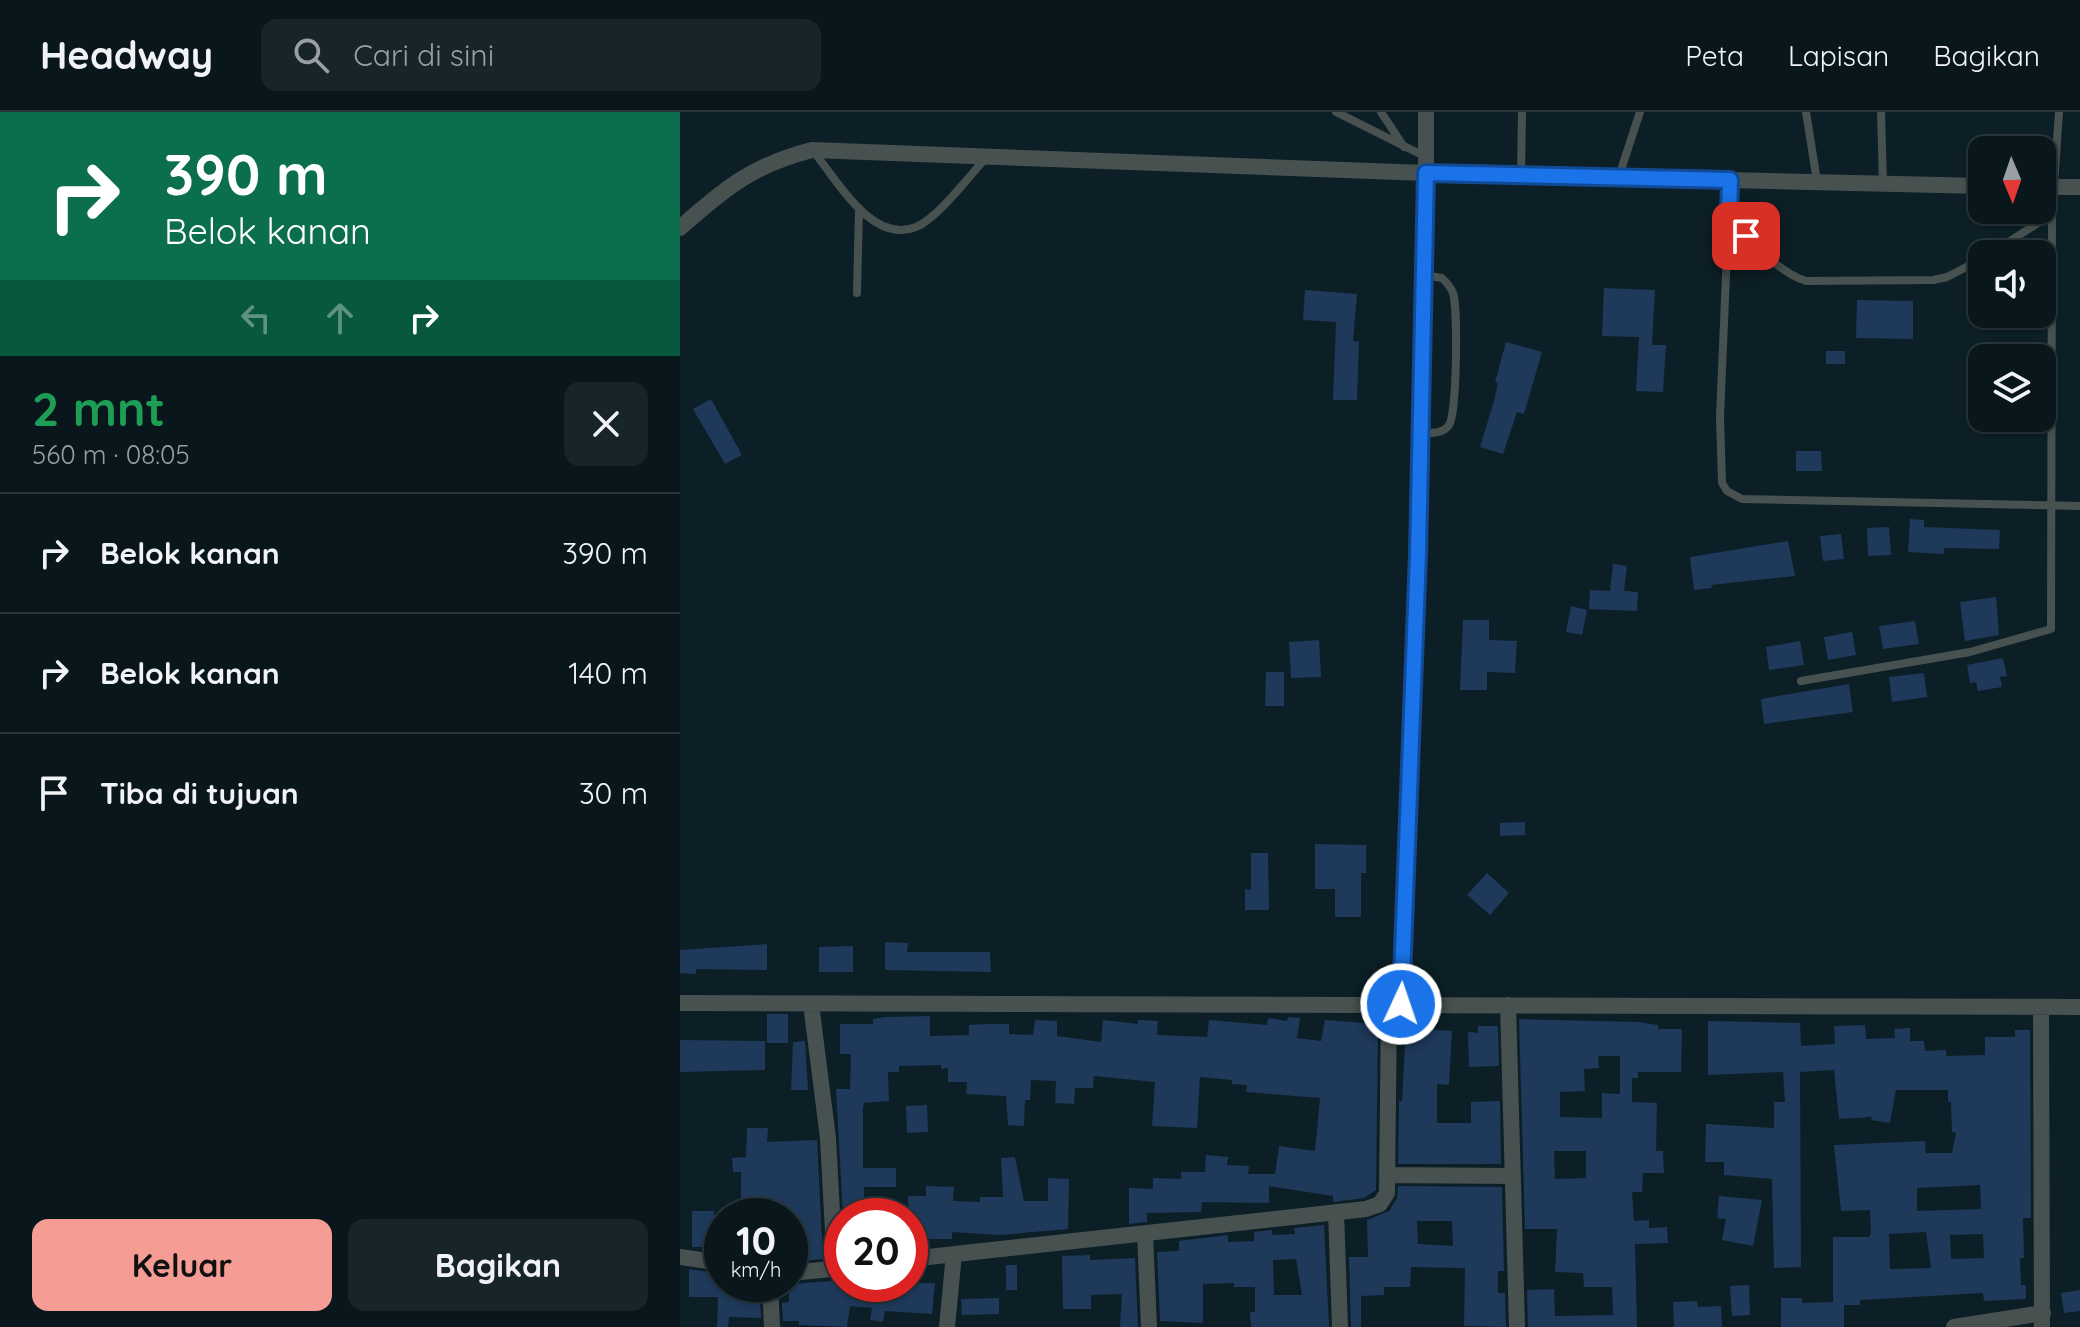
<!DOCTYPE html>
<html lang="id">
<meta charset="utf-8">
<style>
:root{--surface:#09171c;--page:#172429;--text:#f1f3f6;--muted:#999fa3;--line:#29363b;--accent:#f59c95}
body{margin:0;font-family:Quicksand,sans-serif;background:var(--page);color:var(--text);height:100vh;display:flex;flex-direction:column;font-size:30px;white-space:nowrap}
*{box-sizing:border-box;margin:0}
p{font-size:26px;color:var(--muted)}
.icon{flex:none;width:44px;height:44px;fill:none;stroke:currentColor;stroke-width:2;stroke-linecap:round;stroke-linejoin:round}
.map{position:relative;flex:1;overflow:hidden}
.panel{display:flex;flex-direction:column;background:var(--surface);width:680px}
.panel>*{flex:none}
.hud{background:#0b6e4f;color:#fff;overflow:hidden}
.needle{width:52px;rotate:178deg}
.controls{position:absolute;left:1288px;top:24px;display:grid;gap:16px}
.controls a{display:grid;place-items:center;width:88px;height:88px;border-radius:16px;background:var(--surface);box-shadow:0 2px 6px #0004,0 0 0 2px var(--line);font-size:40px}
.speed{position:absolute;left:24px;top:1086px;display:flex;gap:16px;font-size:40px;font-weight:700;text-align:center}
.speed>*{display:grid;place-content:center;width:104px;height:104px;border-radius:50%;background:var(--surface);box-shadow:0 2px 6px #0004,0 0 0 2px var(--line);line-height:1}
.speed small{font-size:20px;font-weight:400}
.speed .limit{border:12px solid #d22;background:#fff;color:#111}
.pin{position:absolute;display:grid;place-items:center;width:68px;height:68px;color:#fff;margin:-34px;border-radius:16px;box-shadow:0 4px 12px #0006}
.me{position:absolute;width:88px;margin:-44px;rotate:3deg;stroke-linejoin:round;filter:drop-shadow(0 0 6px #0008)}
.turn{display:flex;align-items:center;gap:28px;height:168px;padding:0 32px;font-size:36px}
.turn .icon{width:104px;height:104px;stroke-width:2.5}
.turn b{display:block;font-size:56px;line-height:68px}
.lanes{display:flex;align-items:center;height:76px;padding:0 32px;background:#0003;justify-content:center;gap:40px;direction:ltr}
.lanes .off{opacity:.35}
.round{display:grid;place-items:center;flex:none;width:84px;height:84px;border-radius:16px;background:var(--page)}
.summary{display:flex;align-items:center;justify-content:space-between;height:136px;padding:0 32px}
h1{font-size:48px;font-weight:700;line-height:60px;color:#1e9e55}
.cta{display:flex;gap:16px;margin-top:auto;padding:16px 32px}
.cta a{flex:1;height:92px;border-radius:16px;background:var(--accent);color:#111;font-size:32px;font-weight:700;line-height:92px;text-align:center}
.cta a+a{background:var(--page);color:var(--text)}
ul{padding:0;list-style:none}
li{display:flex;align-items:center;gap:24px;height:120px;padding:0 32px;border-top:2px solid var(--line)}
li div{flex:1}
li b{display:block;font-size:30px}
li em{font-style:normal}
header{display:flex;align-items:center;gap:48px;box-sizing:border-box;height:112px;padding:0 40px;background:var(--surface);border-bottom:2px solid var(--line)}
header strong{font-size:38px}
nav{display:flex;gap:44px;margin-inline-start:auto;font-size:28px}
.search{width:560px;height:72px;background:var(--page);display:flex;align-items:center;gap:20px;box-sizing:border-box;padding:0 28px;border-radius:16px;color:var(--muted);font-size:30px}
main{display:flex;flex:1;min-height:0}
.map>svg:first-child{display:block}
.building{fill:#1e395a;fill-rule:evenodd}
.lines{fill:none;stroke-linecap:round;stroke-linejoin:round}
.lane{stroke:#475150;stroke-width:8}
.street{stroke:#475150;stroke-width:16}
.route-casing{stroke:#114b97;stroke-width:20}
.route{stroke:#1a73e8;stroke-width:14}
</style>
<header>
<strong>Headway</strong>
<div class="search"><svg class="icon" aria-label="search" viewBox="0 0 24 24"><circle cx="10" cy="10" r="6"/><path d="M15 15l6 6"/></svg>Cari di sini</div>
<nav><a>Peta</a><a>Lapisan</a><a>Bagikan</a></nav>
</header>
<main>
<section class="panel">
<div class="hud">
<div class="turn"><svg class="icon" aria-label="right" viewBox="0 0 24 24"><path d="M7 20v-9h11M14 6l5 5-5 5"/></svg><div><b>390 m</b>Belok kanan</div></div>
<div class="lanes"><svg class="icon off" aria-label="left" viewBox="0 0 24 24"><path d="M17 20v-9H6M10 6l-5 5 5 5"/></svg><svg class="icon off" aria-label="ahead" viewBox="0 0 24 24"><path d="M12 20V5M6 11l6-6 6 6"/></svg><svg class="icon" aria-label="right" viewBox="0 0 24 24"><path d="M7 20v-9h11M14 6l5 5-5 5"/></svg></div>
</div>
<div class="summary"><div><h1>2 mnt</h1><p>560 m · 08:05</p></div><a class="round"><svg class="icon" aria-label="close" viewBox="0 0 24 24"><path d="M6 6l12 12M18 6L6 18"/></svg></a></div>
<ul>
<li><svg class="icon" aria-label="right" viewBox="0 0 24 24"><path d="M7 20v-9h11M14 6l5 5-5 5"/></svg><div><b>Belok kanan</b></div><em>390 m</em></li>
<li><svg class="icon" aria-label="right" viewBox="0 0 24 24"><path d="M7 20v-9h11M14 6l5 5-5 5"/></svg><div><b>Belok kanan</b></div><em>140 m</em></li>
<li><svg class="icon" aria-label="arrive" viewBox="0 0 24 24"><path d="M6 21V4h12l-3 4 3 4H6"/></svg><div><b>Tiba di tujuan</b></div><em>30 m</em></li>
</ul>
<div class="cta"><a>Keluar</a><a>Bagikan</a></div>
</section>
<div class="map">
<svg width="1400" height="1215" viewBox="0 0 1400 1215">
<rect width="100%" height="100%" fill="#0c1f26"/>
<!-- building -->
<path class="building" d="M924 176 975 178 972 233H986L983 280 956 279 959 225 922 224Z
M625 178 677 182 673 229 679 230 677 288H653L656 210 623 208Z
M1177 188 1233 189V227L1176 226Z
M826 230 862 240 844 302 837 300 823 342 800 335 814 289 818 271 815 270Z
M1146 239H1165V252H1146Z
M31 287 62 343 45 352 13 297Z
M1116 339H1141L1142 359H1116Z
M1230 407 1244 408V415L1320 418 1319 437 1264 436V442L1228 440Z
M1209 415 1211 443 1188 444 1187 416Z
M1161 422 1164 447 1143 449 1140 424Z
M1108 429 1115 464 1031 473 1032 476 1014 478 1010 445Z
M933 452 947 454 944 479 958 480 957 499 909 497 910 478 930 479Z
M1316 485 1319 523 1285 529 1280 490Z
M891 494 907 498 902 523 886 520Z
M783 508H809V528L837 529 835 561 807 560V578H780Z
M1235 509 1239 532 1203 537 1199 514Z
M1172 520 1176 543 1148 548 1144 525Z
M639 528 641 565 611 566 609 530Z
M1120 529 1124 553 1089 558 1086 535Z
M1323 546 1327 564 1320 565 1322 575 1298 579 1296 570 1290 571 1287 553Z
M586 560H604V594H585Z
M1244 561 1247 585 1212 590 1209 565Z
M1169 572 1173 600 1084 612 1081 587Z
M845 710V723L820 724V711Z
M635 732 686 733V761H681V805H655V777H635Z
M571 741H588L589 798H565V777L571 778Z
M807 761 829 781 810 803 787 783Z
M205 830 228 831 227 840H310L311 860 205 858Z
M87 832V858L16 857V862L0 861V838Z
M173 834V860H139V835Z
M87 902H108V931H87Z
M250 904V924L289 923V913L305 912H329V922L353 923 355 908 377 909V924L421 930 423 908 458 912V908L478 909 477 923 527 925 529 908 587 913 588 906 607 909 608 905 620 906 617 926 641 929 645 908 698 912 696 1078 684 1086 653 1090V1084L589 1074V1091L522 1090 521 1100 467 1101V1110L449 1112V1076L473 1077V1066L501 1067V1060H525L526 1043 548 1045 547 1053 569 1054 568 1062H595L599 1034 635 1039 640 986 566 980 567 973 552 972V968L520 965 517 1016 472 1014 475 970 414 964 413 976H395L394 992 375 991 376 969 351 968 350 988H345L344 1014 328 1013 326 984 286 982 287 970H268V956L261 957V953L219 954V960H208L209 989 184 991 183 997V1056H216V1075H184L185 1104H163L156 977H170L171 942H160V912H193V907L204 905Z
M839 907 958 910 978 913V917H1002L1001 960H958V966H952V990L977 991 976 1039H983L984 1061H963L962 1080H952L954 1109 969 1108V1116L987 1115 988 1131 955 1132 957 1215H848L847 1178 874 1177 875 1204 933 1203 932 1175H904L903 1161 875 1160 877 1117H845ZM918 944H940V982L922 981V1006L880 1005V980L905 979 904 957 919 956ZM874 1039H906V1066L875 1067Z
M1028 909 1120 911 1121 934 1155 932 1154 914 1185 913 1186 927 1215 926 1214 917 1230 916V929H1244L1245 939 1266 938V944L1305 943V925H1335V918H1350L1351 1106H1343L1344 1146H1340L1341 1173H1346V1187L1304 1189 1303 1181 1180 1188V1193H1164V1215H1101V1186H1122V1191L1153 1190V1125H1189L1191 1121 1190 1098 1161 1099 1154 1033 1245 1029 1246 1041H1272L1276 1021 1272 1020 1271 990H1268V978H1216L1210 1011 1191 1008 1192 1005 1159 1007 1154 958 1120 960 1121 1155 1094 1156 1092 1067 1044 1063V1050H1025L1026 1012 1094 1016V990H1105L1103 960 1028 963ZM1300 1073 1301 1097 1237 1099V1076ZM1246 1120 1251 1156 1210 1157 1209 1122ZM1303 1122 1304 1146 1271 1147 1270 1123Z
M798 914H818L819 954 789 955 788 920 798 921Z
M726 916 772 919 769 973 757 972V1011H791V990L820 989 821 1052H718L719 989H722Z
M0 928 85 929V958L0 960Z
M125 929 128 978H111L113 930Z
M247 993 248 1020 227 1021 226 994Z
M67 1016H88L87 1030 137 1028 143 1147 110 1150V1104H61V1060H53L52 1046 66 1045Z
M335 1045 344 1089H368V1066L389 1067 388 1117 320 1123 272 1120V1127H230L228 1084H246V1074L274 1075 273 1089 300 1090V1085H323L321 1046Z
M718 1074 822 1075 824 1159H818V1181H825L826 1215 784 1214 785 1156 731 1155 730 1175H704V1183L681 1184V1215H671L669 1145H688L687 1108 709 1099 717 1086ZM737 1109H772L773 1134 738 1132Z
M1039 1084 1082 1088 1073 1134 1042 1128 1046 1107 1037 1106Z
M12 1099H34V1105H42V1135H12Z
M644 1113 649 1215H571L570 1200H575V1175H554V1171L523 1172V1211L480 1209 477 1140 499 1139V1129L548 1123V1130L574 1129V1120L592 1118V1123L615 1122 614 1116ZM616 1147 622 1183H594L593 1148Z
M410 1143V1148L455 1146 458 1215H440L442 1182 411 1183V1197H383L382 1144Z
M326 1153H337V1178H326Z
M9 1157 42 1162V1172H79L81 1206 49 1205 48 1215H37L38 1185H9Z
M152 1169 194 1179 195 1172 255 1171 252 1202 205 1199 203 1210 190 1208 192 1196 170 1194 167 1215 119 1213V1209H103L102 1191 109 1190V1172Z
M1069 1173 1070 1203 1052 1204 1050 1174Z
M1400 1178V1199L1384 1201 1381 1181Z
M319 1186V1202L282 1203 281 1187Z
M1017 1189 1018 1195 1041 1194 1042 1215H994L993 1190Z"/>
<g class="lines">
<!-- lane -->
<path class="lane" d="M656 0 746 45
M701 0 724 35
M1126 0 1137 69
M1201 0 1203 72
M134 40C156 67 192 133 236 115 258 106 289 64 306 46
M841 61 842 0
M939 64 960 0
M1050 69 1040 305 1042 371 1047 379 1062 387 1400 394
M1049 103C1068 126 1097 160 1126 169L1253 168 1267 165 1302 147
M1310 142 1372 102
M177 181 179 96
M741 321C751 321 763 322 769 313 777 302 778 197 773 181 771 175 767 171 762 166L744 163
M1121 569 1290 540 1371 517 1372 102 1379 0
M721 892 738 442 746 61"/>
<!-- street -->
<path class="street" d="M746 61V0
M1362 75H1400
M0 116C45 76 73 53 132 38L746 61 1302 74
M0 891 1400 895
M131 892 148 1026 155 1157
M828 893 837 1215
M1361 895 1362 1215
M708 1063 833 1064
M656 1100 660 1215
M465 1121 469 1215
M0 1145 42 1151
M230 1147 686 1097 700 1092 707 1081 709 892
M110 1161 162 1156
M90 1172 92 1215
M267 1215 274 1142
M1274 1215 1363 1201"/>
</g>
<g class="lines">
<!-- route casing -->
<g class="route-casing">
<path id="route" d="M721 892 738 442 746 61 1050 68 1049 103 1066 124"/>
</g>
<!-- route -->
<use href="#route" class="route"/>
</g>
</svg>
<div class="controls">
<a><svg class="needle" viewBox="-14 -14 28 28"><path d="M0-13l5 13h-10z" fill="#e53935"/><path d="M0 13l5-13h-10z" fill="#999fa3"/></svg></a>
<a><svg class="icon" aria-label="sound" viewBox="0 0 24 24"><path d="M4 9h4l5-4v14l-5-4H4zM17 9q2 3 0 6"/></svg></a>
<a><svg class="icon" aria-label="layers" viewBox="0 0 24 24"><path d="M12 4l9 5-9 5-9-5zM3 14l9 5 9-5"/></svg></a>
</div>
<div class="speed"><div>10<small>km/h</small></div><div class="limit">20</div></div>
<div class="pin" style="left:1066px;top:124px;background:#d93025"><svg class="icon" aria-label="arrive" viewBox="0 0 24 24"><path d="M6 21V4h12l-3 4 3 4H6"/></svg></div>
<svg class="me" style="left:721px;top:892px" viewBox="-20 -20 40 40"><circle r="17" fill="#1a73e8" stroke="#fff" stroke-width="3"/><path d="M0-11L8 9 0 5-8 9z" fill="#fff"/></svg>
</div>
</main>
